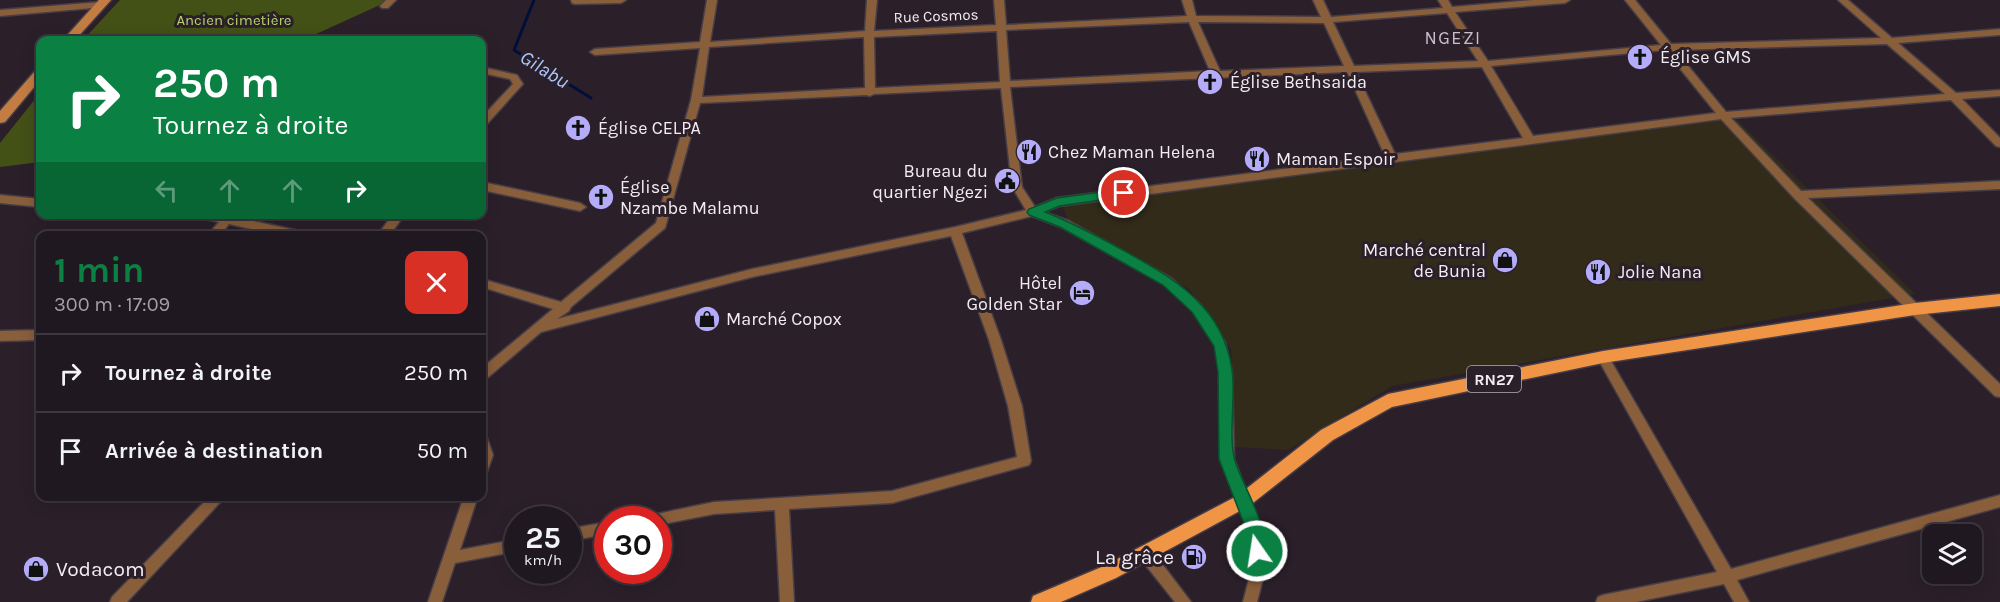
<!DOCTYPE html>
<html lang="fr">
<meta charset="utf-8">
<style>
:root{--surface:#201820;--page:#2d252d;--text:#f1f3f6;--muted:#a2a0a5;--line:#3d373e;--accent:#0b8043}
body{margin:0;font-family:Karla,sans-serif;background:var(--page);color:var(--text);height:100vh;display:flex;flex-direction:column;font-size:22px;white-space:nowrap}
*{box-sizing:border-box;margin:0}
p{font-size:20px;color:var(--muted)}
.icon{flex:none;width:33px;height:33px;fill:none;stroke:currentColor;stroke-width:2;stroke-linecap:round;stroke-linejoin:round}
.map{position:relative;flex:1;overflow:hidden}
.details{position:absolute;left:36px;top:231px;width:450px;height:270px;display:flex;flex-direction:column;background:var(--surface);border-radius:12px;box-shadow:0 3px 15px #0003,0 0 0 2px var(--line)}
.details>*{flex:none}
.hud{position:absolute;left:36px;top:36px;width:450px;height:183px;border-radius:12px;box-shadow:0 3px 15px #0003,0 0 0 2px var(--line);background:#0b8043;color:#fff;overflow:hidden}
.tools{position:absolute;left:1922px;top:524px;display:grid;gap:12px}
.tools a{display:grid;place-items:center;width:60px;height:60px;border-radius:12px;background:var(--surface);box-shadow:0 3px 15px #0003,0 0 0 2px var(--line);font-size:30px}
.speed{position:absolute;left:504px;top:506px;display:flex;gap:12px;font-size:30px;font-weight:700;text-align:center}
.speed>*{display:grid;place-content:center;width:78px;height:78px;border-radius:50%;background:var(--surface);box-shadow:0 3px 15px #0003,0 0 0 2px var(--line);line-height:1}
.speed small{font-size:15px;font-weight:400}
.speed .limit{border:9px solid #d22;background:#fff;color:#111}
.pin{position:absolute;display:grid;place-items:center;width:51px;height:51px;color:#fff;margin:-26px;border:3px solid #fff;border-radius:50%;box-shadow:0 2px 6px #0007}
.me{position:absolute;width:66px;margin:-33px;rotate:347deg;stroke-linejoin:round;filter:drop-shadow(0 0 4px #0008)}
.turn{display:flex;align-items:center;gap:21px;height:126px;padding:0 18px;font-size:27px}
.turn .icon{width:78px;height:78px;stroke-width:2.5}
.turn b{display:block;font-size:42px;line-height:51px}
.lanes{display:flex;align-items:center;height:57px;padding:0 18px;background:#0003;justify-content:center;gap:30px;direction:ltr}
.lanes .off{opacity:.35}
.round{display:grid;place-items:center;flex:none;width:63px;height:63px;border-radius:12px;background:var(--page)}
.head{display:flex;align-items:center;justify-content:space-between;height:102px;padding:0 18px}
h1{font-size:36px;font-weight:700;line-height:45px;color:var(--accent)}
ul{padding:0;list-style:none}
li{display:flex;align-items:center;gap:18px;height:78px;padding:0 18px;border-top:2px solid var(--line)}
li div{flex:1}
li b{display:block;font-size:22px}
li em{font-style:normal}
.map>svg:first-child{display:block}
.commercial{fill:#322b1a}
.green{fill:#435117}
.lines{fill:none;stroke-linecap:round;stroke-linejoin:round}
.stream{stroke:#000f39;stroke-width:3}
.street-casing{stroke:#473d46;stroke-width:3}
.secondary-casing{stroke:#473d46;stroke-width:3}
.primary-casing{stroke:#473d46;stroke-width:3}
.street{fill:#895e3b;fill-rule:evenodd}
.secondary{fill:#c37d42;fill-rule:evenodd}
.primary{fill:#ef9545;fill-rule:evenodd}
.route{fill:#0b8043;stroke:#07532c;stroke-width:1.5}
.labels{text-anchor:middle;stroke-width:6;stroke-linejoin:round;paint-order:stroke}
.far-street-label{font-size:15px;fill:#f3ecf3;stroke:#2b202a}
.far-park-label{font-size:15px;fill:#b6d368;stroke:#2b202a}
.shield{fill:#2b202a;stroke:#b7afb7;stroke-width:1.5}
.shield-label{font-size:16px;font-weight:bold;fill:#f3ecf3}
.far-quarter-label{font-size:18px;letter-spacing:1.5px;fill:#ccbecb;stroke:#2b202a}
.poi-label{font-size:18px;fill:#f3ecf3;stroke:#2b202a;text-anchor:start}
.water-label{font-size:20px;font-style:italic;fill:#a9c9fe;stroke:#2b202a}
.near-poi-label{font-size:21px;fill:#f3ecf3;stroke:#2b202a;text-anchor:end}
</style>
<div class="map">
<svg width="2000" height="602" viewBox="0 0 2000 602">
<rect width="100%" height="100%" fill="#2b202a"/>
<!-- commercial -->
<path class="commercial" d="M1735 118 1915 294 1392 386 1288 450 1235 447 1231 349 1189 289 1073 231 1061 203Z"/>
<!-- green -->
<path class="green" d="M120 0H384L382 4 303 40H83Z
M40 93V162L0 167V143Z"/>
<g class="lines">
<!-- stream -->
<path class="stream" d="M534 0 514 50 591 98"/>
<!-- street casing -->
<g class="street-casing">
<path id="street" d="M386 0H396L388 8H382L380 6Z
M571 0H626L621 3 575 4 572 3Z
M707 0H717L710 42 865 31 867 0H877L874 31 996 25 994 0H1004L1006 25 1187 16 1182 0H1192L1196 16 1321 17 1313 0H1323L1331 17 1443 8 1438 0H1448L1452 7 1533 0H1570L1565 3 1455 12 1488 61 1661 45 1625 0H1635L1671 44 1881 38 1838 0H1848L1892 38 2000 29V35L1898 43 1956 93 2000 90V96L1962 99 2000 138V147L1996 146 1951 100 1731 118 1801 191 2000 181V189L1808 198 2000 384V397L1995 396 1794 198 1721 119 1059 206 1044 212 1069 221 1171 278 1201 305 1225 342 1232 372 1234 459 1263 534 1266 567 1257 602H1243L1252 567 1249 534 1220 459V372L1215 346 1193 311 1163 284 1061 227 1032 216 962 233 1001 340 1022 406 1031 461 1029 465 892 503 789 509 794 602H780L775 510 714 514 658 525V519H650L652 515 714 502 892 491 1017 457 1008 406 989 340 951 236 752 277 541 332 486 379 482 380V368L553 309 482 287V279L561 302 656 223 691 100 700 48 595 55 590 52 595 49 700 42ZM1447 13 1478 61 1354 66 1333 22ZM1189 22 1210 71 1010 81 1006 30ZM1198 22 1324 23 1344 66 1220 71ZM997 31 1000 82 875 88 874 37ZM864 37 865 88 702 97 709 47ZM1887 44 1945 94 1726 112 1675 50ZM1665 50 1716 113 1533 136 1491 66ZM1482 67 1523 138 1395 154 1356 72ZM1347 72 1385 156 1057 198 1035 207 1022 187 1010 87ZM1001 88 1012 187 1026 210 955 227 752 269 557 319 569 311 571 307 665 228 700 103 866 95 870 96 874 94Z
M101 2 106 5 104 7 0 16V10Z
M482 67 517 75 523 84 486 125 482 126V117L513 84 510 79 482 73Z
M482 182 580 203 586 207 580 211 482 190Z
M0 195 40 199V207L0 203Z
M196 214H236L235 217 304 232 309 236H283L229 224 219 236H207L219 222 197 217Z
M393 214H405L389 236H377Z
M40 330V340L0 341V331Z
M1603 352 1607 354 1731 569 2000 495V507L1737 580 1749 602H1734L1724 584 1636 602H1596L1598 597 1603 595 1717 572 1597 357 1599 354Z
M482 436 487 438 493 455 487 472 482 474Z
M210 496H226L127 602H110L112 597Z
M464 496H478L460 550 518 539V551L455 563 442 602H428Z
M608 522V534L568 541V529Z
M1145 547 1150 548 1191 602H1175L1140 558 1138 553 1140 548Z"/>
</g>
<!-- secondary casing -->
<g class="secondary-casing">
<path id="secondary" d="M99 0H111L75 40H63Z
M40 69V80L5 122 0 123V111L36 70Z"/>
</g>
<!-- primary casing -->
<g class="primary-casing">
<path id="primary" d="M2000 294V306L1915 315 1603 363 1392 407 1333 440 1249 506 1116 578 1061 602H1031L1033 596 1104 566 1237 496 1321 430 1388 394 1603 351 1915 303Z"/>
</g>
<!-- street -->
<use href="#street" class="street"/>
<!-- secondary -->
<use href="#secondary" class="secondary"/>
<!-- primary -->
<use href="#primary" class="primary"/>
</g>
<!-- route -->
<path class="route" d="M1124 189 1129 190 1130 193 1129 196 1059 206 1045 212C1071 222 1095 235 1119 248 1171 277 1223 304 1232 370 1236 396 1228 437 1235 461 1242 484 1273 534 1263 556L1257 558 1252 556 1248 534 1219 459 1218 372 1214 346 1192 312 1163 285 1060 227 1029 215 1027 212 1029 209 1057 198Z"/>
<!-- icons -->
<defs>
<g id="church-disc" transform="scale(1.35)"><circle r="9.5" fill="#b4acf9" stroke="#2b202a"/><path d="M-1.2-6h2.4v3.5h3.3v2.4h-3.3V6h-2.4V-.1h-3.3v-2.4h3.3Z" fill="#111"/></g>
<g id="restaurant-disc" transform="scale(1.35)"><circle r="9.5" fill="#b4acf9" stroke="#2b202a"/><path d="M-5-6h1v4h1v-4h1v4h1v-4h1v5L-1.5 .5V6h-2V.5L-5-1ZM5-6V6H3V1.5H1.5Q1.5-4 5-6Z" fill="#111"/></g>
<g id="civic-disc" transform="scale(1.35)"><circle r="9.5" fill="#b4acf9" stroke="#2b202a"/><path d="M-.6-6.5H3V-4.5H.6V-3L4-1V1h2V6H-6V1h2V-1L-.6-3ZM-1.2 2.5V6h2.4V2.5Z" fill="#111"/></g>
<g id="shop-disc" transform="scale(1.35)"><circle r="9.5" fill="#b4acf9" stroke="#2b202a"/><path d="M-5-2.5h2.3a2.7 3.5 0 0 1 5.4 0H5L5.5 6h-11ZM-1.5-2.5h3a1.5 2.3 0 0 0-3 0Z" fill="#111"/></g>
<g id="hotel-disc" transform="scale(1.35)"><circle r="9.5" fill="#b4acf9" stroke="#2b202a"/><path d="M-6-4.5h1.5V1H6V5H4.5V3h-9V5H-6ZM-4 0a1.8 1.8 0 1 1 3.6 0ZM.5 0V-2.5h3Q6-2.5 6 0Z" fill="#111"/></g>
<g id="fuel-disc" transform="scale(1.35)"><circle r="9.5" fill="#b4acf9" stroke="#2b202a"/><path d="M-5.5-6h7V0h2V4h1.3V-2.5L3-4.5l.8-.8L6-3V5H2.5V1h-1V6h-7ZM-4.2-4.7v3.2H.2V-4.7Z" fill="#111"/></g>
</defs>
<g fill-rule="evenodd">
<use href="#church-disc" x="1640" y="57"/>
<use href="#church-disc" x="1210" y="82"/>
<use href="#church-disc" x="578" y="128"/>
<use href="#restaurant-disc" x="1029" y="152"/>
<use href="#restaurant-disc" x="1257" y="159"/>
<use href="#civic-disc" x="1007" y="181"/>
<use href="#church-disc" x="601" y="197"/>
<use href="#shop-disc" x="1505" y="260"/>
<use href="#restaurant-disc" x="1598" y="272"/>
<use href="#hotel-disc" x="1082" y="293"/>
<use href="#shop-disc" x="707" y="319"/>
<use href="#fuel-disc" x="1194" y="557"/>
<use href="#shop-disc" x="36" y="569"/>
</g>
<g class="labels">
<!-- far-street labels -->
<g class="far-street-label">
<text transform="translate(936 16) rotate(-2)" y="5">Rue Cosmos</text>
</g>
<!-- far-park labels -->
<g class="far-park-label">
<text x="234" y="25">Ancien cimetière</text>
</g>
<!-- shield labels -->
<rect class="shield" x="1467" y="366" width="54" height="26" rx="4.5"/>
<g class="shield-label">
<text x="1494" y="385">RN27</text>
</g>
<!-- far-quarter labels -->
<g class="far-quarter-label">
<text x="1453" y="44">NGEZI</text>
</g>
<!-- poi labels -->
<g class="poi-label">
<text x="1660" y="63">Église GMS</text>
<text x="1230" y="88">Église Bethsaida</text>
<text x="598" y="134">Église CELPA</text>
<text x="1048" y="158">Chez Maman Helena</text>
<text x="1276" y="165">Maman Espoir</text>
<text x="988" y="177" text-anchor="end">Bureau du<tspan x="988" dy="21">quartier Ngezi</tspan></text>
<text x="620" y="193">Église<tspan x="620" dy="21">Nzambe Malamu</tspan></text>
<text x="1486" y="256" text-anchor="end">Marché central<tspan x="1486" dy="21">de Bunia</tspan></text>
<text x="1618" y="278">Jolie Nana</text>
<text x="1062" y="289" text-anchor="end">Hôtel<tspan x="1062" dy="21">Golden Star</tspan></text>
<text x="726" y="325">Marché Copox</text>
</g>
<!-- water labels -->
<g class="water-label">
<text transform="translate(545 69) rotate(32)" y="7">Gilabu</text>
</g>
<!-- near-poi labels -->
<g class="near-poi-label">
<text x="1174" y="564">La grâce</text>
<text x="56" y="576" text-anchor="start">Vodacom</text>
</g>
</g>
</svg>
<div class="tools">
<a><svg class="icon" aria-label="layers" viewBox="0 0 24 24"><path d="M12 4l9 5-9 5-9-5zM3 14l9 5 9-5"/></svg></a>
</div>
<div class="speed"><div>25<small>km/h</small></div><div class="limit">30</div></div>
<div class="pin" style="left:1124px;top:193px;background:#d93025"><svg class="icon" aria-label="arrive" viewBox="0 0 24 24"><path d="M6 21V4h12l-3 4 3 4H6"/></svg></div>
<svg class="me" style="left:1257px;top:551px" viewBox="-20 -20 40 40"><circle r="17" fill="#0b8043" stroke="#fff" stroke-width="3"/><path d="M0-11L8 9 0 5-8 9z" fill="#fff"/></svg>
<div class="hud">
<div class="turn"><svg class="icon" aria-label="right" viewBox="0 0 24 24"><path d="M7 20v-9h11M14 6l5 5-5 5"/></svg><div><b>250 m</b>Tournez à droite</div></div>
<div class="lanes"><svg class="icon off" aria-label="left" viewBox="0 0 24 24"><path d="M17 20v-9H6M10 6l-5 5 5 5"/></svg><svg class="icon off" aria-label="ahead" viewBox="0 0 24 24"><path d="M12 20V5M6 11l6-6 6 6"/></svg><svg class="icon off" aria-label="ahead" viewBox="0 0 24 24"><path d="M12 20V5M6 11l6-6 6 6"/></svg><svg class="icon" aria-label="right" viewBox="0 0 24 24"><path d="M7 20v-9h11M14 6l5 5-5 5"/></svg></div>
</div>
<section class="details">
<div class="head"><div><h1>1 min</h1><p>300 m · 17:09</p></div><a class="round" style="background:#d93025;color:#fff"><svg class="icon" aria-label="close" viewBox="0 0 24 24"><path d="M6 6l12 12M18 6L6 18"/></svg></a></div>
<ul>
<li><svg class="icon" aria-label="right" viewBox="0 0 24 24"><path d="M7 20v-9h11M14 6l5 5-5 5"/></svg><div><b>Tournez à droite</b></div><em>250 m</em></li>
<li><svg class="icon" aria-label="arrive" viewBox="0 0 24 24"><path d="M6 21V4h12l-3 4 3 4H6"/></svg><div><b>Arrivée à destination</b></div><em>50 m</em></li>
</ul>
</section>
</div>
